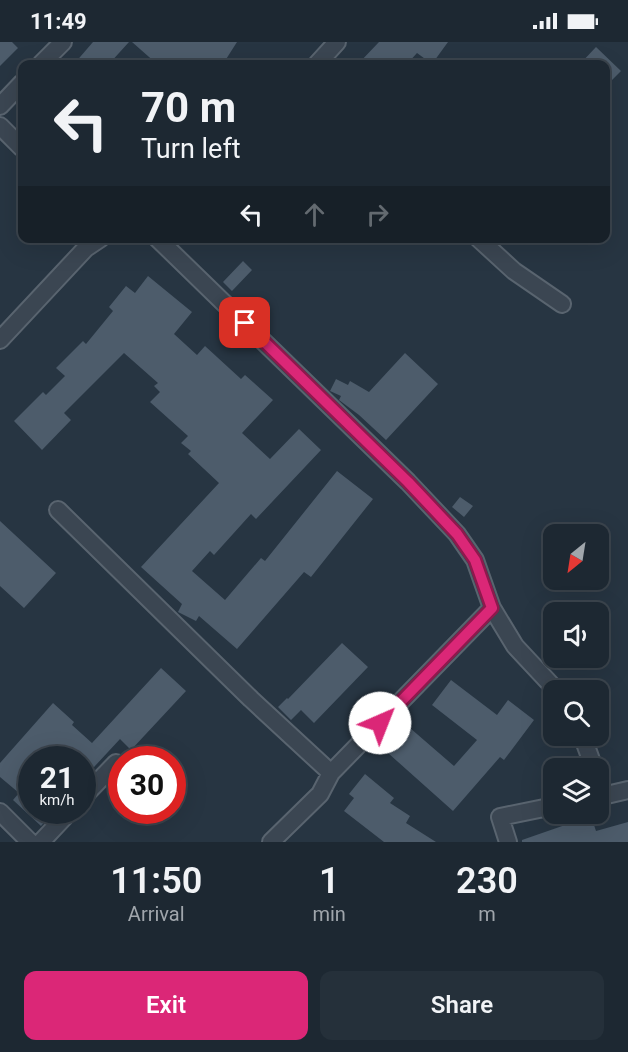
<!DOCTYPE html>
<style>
:root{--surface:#1d2832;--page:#25303a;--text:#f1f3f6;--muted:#a0a6ac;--line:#3b444d;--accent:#db2777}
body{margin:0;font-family:Roboto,sans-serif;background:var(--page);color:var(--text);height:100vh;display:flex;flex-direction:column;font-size:22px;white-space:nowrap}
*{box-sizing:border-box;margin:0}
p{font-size:20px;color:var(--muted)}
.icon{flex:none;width:33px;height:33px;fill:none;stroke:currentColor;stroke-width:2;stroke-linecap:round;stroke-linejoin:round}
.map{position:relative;height:800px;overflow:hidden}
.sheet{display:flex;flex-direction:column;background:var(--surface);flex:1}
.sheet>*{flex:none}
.banner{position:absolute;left:18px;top:18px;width:592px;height:183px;border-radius:12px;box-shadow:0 6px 24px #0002,0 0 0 2px var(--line);background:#1d2832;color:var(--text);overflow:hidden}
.needle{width:39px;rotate:210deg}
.tools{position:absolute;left:543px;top:482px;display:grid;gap:12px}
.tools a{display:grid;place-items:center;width:66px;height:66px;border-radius:12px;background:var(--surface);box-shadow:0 6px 24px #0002,0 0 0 2px var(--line);font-size:30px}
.speed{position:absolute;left:18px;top:704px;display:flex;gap:12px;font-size:30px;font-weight:700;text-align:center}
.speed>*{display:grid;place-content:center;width:78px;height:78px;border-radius:50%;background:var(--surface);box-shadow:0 6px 24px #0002,0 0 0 2px var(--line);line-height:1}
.speed small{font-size:15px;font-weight:400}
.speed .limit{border:9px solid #d22;background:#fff;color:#111}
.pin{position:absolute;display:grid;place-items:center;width:51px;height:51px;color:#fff;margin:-26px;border-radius:12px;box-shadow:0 3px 9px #0006}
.me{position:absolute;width:66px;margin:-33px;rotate:44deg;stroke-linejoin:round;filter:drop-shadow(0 0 4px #0008)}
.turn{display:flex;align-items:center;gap:21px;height:126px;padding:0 24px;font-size:27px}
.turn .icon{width:78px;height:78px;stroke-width:2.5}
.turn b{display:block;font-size:42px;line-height:51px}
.lanes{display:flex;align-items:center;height:57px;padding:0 24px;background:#0003;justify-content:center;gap:30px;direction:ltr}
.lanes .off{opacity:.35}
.eta{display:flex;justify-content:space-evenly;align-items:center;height:102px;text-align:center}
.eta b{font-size:36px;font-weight:600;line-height:42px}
.action{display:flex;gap:12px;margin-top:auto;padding:12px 24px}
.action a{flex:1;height:69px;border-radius:12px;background:var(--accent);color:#fff;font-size:24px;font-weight:600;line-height:69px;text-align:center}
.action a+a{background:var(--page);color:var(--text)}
.status{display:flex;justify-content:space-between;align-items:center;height:42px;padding:0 30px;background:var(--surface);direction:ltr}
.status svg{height:16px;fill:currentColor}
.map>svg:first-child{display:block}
.building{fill:#4d5c6b}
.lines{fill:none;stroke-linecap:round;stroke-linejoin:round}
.minor-casing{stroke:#59646f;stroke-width:20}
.minor{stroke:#3b4652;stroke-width:16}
.route-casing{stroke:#8e194d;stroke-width:15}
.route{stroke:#db2777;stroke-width:10}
</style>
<div class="status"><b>11:49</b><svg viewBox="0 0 49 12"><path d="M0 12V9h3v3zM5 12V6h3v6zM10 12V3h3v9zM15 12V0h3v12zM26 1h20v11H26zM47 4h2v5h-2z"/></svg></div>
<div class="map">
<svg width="628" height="800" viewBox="0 0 628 800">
<rect width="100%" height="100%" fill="#273542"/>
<!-- building -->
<path class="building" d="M0 0H12L18 6 0 24Z
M93 0H129L109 22H74Z
M132 0H237L223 22H157Z
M379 0H448L432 22 417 11 407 22H358Z
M596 5 621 29 606 44V22H580Z
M243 219 252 228 232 249 223 240Z
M148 234 192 270 174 292 197 313 205 304 241 337 245 333 273 358 242 391 270 417 299 387 321 408 256 477 251 472 214 513 210 509 192 529 225 558 261 516 265 519 337 429 373 457 311 535 304 530 237 607 199 574 196 579 178 570 182 562 141 525 219 441 188 412 191 409 181 401 188 394 150 360 160 350 154 344 158 341 124 311 64 371 71 378 42 408 14 379 43 350 46 353 65 334 56 326 83 299 86 302 113 269 109 265 126 244 135 251Z
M405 311 438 342 386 398 359 373 339 358 341 354 330 349 336 337 348 343 350 339 369 350Z
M460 455 473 464 464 475 452 465Z
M0 479 56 531 24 566 0 544Z
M342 601 368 625 314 681 301 668 291 678 278 665 287 656 288 657Z
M161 626 186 649 131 708 120 697 82 738V717H32V768H55L41 784 13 758 19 751 0 735V721L53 661 74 680 72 683 92 701Z
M451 638 497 673 508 658 534 678 504 718 500 715 453 769 388 711 410 686 454 724 477 698 432 663Z
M365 732 394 756 390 761 410 774 406 781 436 800H384L344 769 354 756 349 752Z
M591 774 596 789 628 780V800H522V798Z"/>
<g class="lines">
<!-- minor casing -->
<g class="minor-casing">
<path id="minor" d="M41 22 63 0
M317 22 337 0
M0 64 22 41
M0 84 22 106
M157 196 408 440 457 492 475 518 492 566 515 604 556 648
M478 196 514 229 562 262
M0 298 86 206 101 196
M58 468 251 657 331 731 320 752 271 800
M582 693 594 726
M331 731 492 566
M598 755 628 748
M82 756 116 721
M0 770 30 800
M41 800 71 768
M508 800 500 775 554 764"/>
</g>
<!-- minor -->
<use href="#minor" class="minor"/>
</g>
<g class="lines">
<!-- route casing -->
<g class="route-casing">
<path id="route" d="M245 281 408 440 457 492 475 518 492 566 380 681"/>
</g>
<!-- route -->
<use href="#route" class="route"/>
</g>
</svg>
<div class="tools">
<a><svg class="needle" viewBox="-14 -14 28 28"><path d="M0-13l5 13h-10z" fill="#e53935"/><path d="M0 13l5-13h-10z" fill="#a0a6ac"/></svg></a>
<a><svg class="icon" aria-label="sound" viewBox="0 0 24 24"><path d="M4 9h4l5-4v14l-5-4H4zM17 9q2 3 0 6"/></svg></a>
<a><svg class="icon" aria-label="search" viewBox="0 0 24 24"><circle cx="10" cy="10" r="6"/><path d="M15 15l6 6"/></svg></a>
<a><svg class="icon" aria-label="layers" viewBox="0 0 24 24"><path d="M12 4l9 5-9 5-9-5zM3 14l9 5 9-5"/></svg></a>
</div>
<div class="speed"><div>21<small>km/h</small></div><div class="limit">30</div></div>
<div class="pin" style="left:245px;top:281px;background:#d93025"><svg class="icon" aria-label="arrive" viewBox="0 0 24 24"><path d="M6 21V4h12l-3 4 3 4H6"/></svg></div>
<svg class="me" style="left:380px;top:681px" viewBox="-20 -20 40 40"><circle r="19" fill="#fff"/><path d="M0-13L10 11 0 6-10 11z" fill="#db2777"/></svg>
<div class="banner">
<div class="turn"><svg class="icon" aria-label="left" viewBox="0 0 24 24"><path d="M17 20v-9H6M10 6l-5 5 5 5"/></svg><div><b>70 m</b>Turn left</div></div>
<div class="lanes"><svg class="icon" aria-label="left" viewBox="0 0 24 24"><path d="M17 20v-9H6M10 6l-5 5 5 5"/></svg><svg class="icon off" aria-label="ahead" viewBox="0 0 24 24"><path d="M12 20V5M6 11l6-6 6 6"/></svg><svg class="icon off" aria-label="right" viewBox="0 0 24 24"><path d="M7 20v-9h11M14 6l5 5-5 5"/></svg></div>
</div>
</div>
<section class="sheet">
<div class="eta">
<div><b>11:50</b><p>Arrival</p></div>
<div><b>1</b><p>min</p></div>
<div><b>230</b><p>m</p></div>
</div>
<div class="action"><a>Exit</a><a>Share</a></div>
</section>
